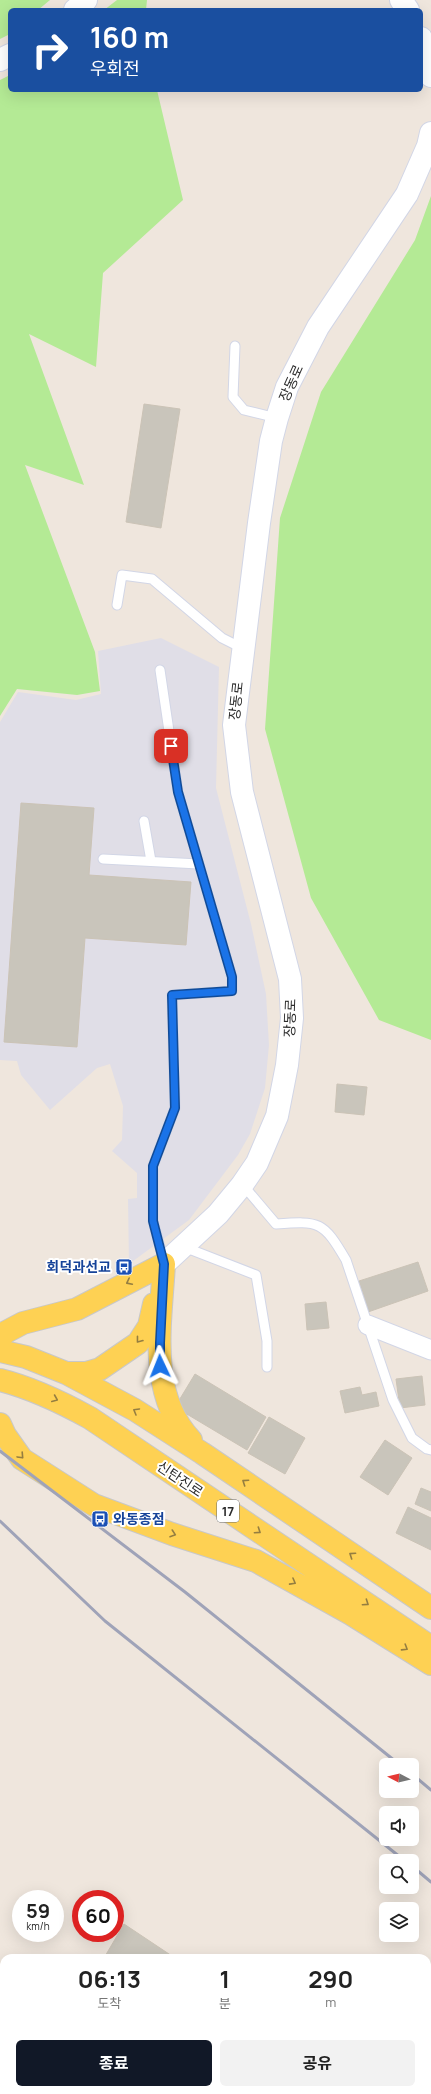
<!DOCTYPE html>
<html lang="ko">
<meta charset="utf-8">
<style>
:root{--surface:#fff;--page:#f2f2f2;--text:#222;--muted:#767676;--accent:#111827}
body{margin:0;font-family:Manrope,"Noto Sans KR",sans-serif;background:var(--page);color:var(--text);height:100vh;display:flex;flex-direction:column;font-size:15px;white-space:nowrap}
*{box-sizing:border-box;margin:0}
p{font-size:13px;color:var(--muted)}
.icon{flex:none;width:22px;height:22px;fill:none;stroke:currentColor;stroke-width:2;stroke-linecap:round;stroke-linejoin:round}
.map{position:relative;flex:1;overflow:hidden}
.details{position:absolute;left:0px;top:1954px;width:431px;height:140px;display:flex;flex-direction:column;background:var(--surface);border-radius:12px 12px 0 0;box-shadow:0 4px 16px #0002}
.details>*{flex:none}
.top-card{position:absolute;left:8px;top:8px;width:415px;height:84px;border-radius:6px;box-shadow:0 4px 16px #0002;background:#1a4fa0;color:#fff;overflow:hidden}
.needle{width:26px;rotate:277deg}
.tools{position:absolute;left:379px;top:1758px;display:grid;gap:8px}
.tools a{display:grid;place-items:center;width:40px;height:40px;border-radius:6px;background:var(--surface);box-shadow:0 4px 16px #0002;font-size:20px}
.speed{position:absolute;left:12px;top:1890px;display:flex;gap:8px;font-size:20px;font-weight:700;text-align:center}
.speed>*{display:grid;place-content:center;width:52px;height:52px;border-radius:50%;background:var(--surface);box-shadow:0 4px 16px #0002;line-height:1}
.speed small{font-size:10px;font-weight:400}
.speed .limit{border:6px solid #d22;background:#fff;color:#111}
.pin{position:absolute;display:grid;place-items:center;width:34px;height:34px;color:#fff;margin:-17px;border-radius:8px;box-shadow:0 2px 6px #0006}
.me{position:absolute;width:44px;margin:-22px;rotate:358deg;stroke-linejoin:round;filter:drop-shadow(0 0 3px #0008)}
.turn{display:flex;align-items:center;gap:14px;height:84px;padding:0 16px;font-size:18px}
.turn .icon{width:52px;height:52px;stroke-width:2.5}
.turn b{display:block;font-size:28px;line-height:34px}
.eta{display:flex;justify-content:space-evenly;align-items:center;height:68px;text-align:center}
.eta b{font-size:24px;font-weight:700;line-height:28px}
.button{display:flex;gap:8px;margin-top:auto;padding:8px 16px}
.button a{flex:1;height:46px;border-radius:6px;background:var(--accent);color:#fff;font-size:16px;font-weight:700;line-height:46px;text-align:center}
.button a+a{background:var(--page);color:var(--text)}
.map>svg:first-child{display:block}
.industrial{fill:#e0dee7}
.green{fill:#b4ea95}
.building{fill:#c9c5bb;stroke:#cbc3b6}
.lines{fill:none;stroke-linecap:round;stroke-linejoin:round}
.lane-casing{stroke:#d2d6e6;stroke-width:11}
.street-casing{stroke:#d2d6e6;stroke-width:21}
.secondary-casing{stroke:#d2d6e6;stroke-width:24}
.primary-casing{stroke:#c8c8c8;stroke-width:24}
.lane{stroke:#fff;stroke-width:9}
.street{stroke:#fff;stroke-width:19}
.secondary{stroke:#fff;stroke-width:22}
.primary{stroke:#fed153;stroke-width:22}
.rail{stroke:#9fa3b8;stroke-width:3}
.oneway{stroke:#957e40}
.route-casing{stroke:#114b97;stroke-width:10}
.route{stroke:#1a73e8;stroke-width:7}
.labels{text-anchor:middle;stroke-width:4;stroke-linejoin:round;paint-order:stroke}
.shield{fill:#fff;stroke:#6b6b6b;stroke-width:1}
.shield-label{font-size:13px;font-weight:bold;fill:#2c2c2c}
.street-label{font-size:14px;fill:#2c2c2c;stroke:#fff}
.transit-label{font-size:14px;font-weight:bold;fill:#164399;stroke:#fff;text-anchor:end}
</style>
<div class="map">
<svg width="431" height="2094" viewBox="0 0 431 2094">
<rect width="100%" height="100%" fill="#efe6dd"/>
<!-- industrial -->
<path class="industrial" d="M161 638 219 667 216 788 251 924 266 994 269 1045 265 1088 250 1134 238 1155 189 1220 129 1264 128 1199 137 1198V1173L112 1151 122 1140 123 1106 110 1064 97 1068 50 1110 21 1075 17 1061 0 1060V722L18 692 76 700 101 694 98 651Z"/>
<!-- green -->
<path class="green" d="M0 0H50L38 10H10V34L0 39Z
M117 0H147L146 10H104Z
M10 75V90H157L183 200 103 273 96 367 29 334 84 485 25 465 95 652 100 691 77 695 17 689 0 716V80Z
M431 196V1040L379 1020 311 898 265 729 280 518 321 392 415 240Z"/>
<!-- building -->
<path class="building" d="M144 404 180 409 161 528 126 522Z
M21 803 94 808 89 875 191 882 186 945 85 938 77 1047 4 1042Z
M337 1084 367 1087 364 1115 335 1112Z
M418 1262 428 1291 368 1312 359 1281Z
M326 1302 329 1328 307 1330 305 1304Z
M195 1374 266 1417 247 1450 175 1407Z
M422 1376 425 1405 400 1408 396 1379Z
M360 1387 362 1395 376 1392 379 1406 345 1413 340 1391Z
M269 1417 305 1438 285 1474 248 1453Z
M385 1440 412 1458 388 1495 360 1477Z
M421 1488 431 1492V1511L415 1504Z
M408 1507 431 1518V1550L396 1533Z
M124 1924 175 1958H104Z
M178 2090H244L241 2094H185Z"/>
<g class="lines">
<!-- lane casing -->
<g class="lane-casing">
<path id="lane" d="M235 346 233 397 244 410 277 418
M117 605 122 575 152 579 222 638 242 648
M160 670 178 792 232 977V991L172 995 175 1108 153 1166V1221L164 1262
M144 821 151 861
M103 859 199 864
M243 1185 276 1224C320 1221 323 1221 346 1260L393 1400 412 1438 427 1449 431 1450
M184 1247 256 1275 267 1341V1367"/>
</g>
<!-- street casing -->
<g class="street-casing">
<path id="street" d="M368 1325 431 1350"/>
</g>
<!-- secondary casing -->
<g class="secondary-casing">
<path id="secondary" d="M401 0 408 10
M75 10 86 0
M421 38 431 76
M0 60 10 55
M164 1264 218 1214 242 1185 257 1163 277 1116 287 1065 292 1018 290 979 242 792 234 725 259 523 271 441 277 418 287 387 318 327 407 194 428 146 431 133"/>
</g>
<!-- primary casing -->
<g class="primary-casing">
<path id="primary" d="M164 1264C161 1322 147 1394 191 1440
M0 1338 6 1332 23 1323 77 1309 164 1264
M0 1351 26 1357 66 1373 135 1410 202 1453 431 1608
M66 1373H86L100 1369 138 1343 149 1326 154 1304
M0 1380C32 1388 61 1402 90 1418L431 1647
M0 1424 5 1435 22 1459 94 1505 172 1534 256 1561 351 1614 431 1664"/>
</g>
<!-- lane -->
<use href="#lane" class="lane"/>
<!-- street -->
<use href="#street" class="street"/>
<!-- secondary -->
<use href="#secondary" class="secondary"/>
<!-- primary -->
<use href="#primary" class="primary"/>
<!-- rail -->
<path class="rail" d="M0 1451 185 1592 400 1765
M0 1521 105 1621 405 1861
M412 1774 431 1790
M412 1866 431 1882"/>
</g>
<!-- one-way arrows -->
<defs><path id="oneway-chevron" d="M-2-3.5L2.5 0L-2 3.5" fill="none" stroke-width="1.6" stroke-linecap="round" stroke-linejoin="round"/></defs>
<g class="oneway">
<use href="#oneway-chevron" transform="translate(129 1282) rotate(153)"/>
<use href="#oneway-chevron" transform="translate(139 1340) rotate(128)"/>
<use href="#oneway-chevron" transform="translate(55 1399) rotate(23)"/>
<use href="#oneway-chevron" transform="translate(136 1411) rotate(-150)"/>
<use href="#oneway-chevron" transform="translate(21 1456) rotate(47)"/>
<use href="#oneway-chevron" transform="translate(245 1482) rotate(-146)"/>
<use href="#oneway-chevron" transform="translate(258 1531) rotate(34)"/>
<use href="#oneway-chevron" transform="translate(173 1534) rotate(19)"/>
<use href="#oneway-chevron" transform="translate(352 1555) rotate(-146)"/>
<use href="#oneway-chevron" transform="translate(293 1582) rotate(29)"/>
<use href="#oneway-chevron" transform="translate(366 1603) rotate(34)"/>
<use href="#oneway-chevron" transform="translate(405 1648) rotate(32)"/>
</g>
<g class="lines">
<!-- route casing -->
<g class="route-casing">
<path id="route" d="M160 1366V1343L164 1264 153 1221V1166L175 1108 172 995 232 991V977L178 792 171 746"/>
</g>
<!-- route -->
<use href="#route" class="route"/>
</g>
<!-- icons -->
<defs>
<g id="bus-square" transform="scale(0.9)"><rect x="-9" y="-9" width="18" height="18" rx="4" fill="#1a4fb4" stroke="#fff"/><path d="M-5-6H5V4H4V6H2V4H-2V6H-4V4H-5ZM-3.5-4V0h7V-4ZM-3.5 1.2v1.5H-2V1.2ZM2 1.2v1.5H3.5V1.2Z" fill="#fff"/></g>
</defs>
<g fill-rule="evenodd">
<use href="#bus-square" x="124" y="1267"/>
<use href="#bus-square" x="100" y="1519"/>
</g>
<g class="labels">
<!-- shield labels -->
<rect class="shield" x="217" y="1500" width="22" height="22" rx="3"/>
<g class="shield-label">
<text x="228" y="1516">17</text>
</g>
<!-- street labels -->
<g class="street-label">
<text transform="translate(291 383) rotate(-66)" y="5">장동로</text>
<text transform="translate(236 701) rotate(-84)" y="5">장동로</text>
<text transform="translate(290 1018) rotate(-88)" y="5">장동로</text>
<text transform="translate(180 1479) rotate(34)" y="5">신탄진로</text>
</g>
<!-- transit labels -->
<g class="transit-label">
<text x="111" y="1272">회덕과선교</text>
<text x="113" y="1524" text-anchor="start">와동종점</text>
</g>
</g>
</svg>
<div class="tools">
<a><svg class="needle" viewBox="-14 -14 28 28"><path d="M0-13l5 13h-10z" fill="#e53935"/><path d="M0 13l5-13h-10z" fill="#767676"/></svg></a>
<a><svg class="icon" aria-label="sound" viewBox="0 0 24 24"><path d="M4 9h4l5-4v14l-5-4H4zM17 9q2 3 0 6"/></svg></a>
<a><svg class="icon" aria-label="search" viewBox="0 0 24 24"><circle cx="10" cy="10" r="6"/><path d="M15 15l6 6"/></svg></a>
<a><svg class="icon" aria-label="layers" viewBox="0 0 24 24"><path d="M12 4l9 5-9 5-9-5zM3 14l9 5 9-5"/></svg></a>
</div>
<div class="speed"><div>59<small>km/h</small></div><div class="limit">60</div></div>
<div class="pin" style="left:171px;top:746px;background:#d93025"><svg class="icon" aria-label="arrive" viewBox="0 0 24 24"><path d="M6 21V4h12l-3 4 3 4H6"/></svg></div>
<svg class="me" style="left:160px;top:1366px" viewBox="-20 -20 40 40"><path d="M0-17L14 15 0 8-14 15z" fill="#1a73e8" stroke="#fff" stroke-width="4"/></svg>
<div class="top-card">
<div class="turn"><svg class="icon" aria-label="right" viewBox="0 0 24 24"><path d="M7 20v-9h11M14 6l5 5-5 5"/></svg><div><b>160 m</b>우회전</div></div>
</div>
<section class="details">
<div class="eta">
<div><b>06:13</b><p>도착</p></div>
<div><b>1</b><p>분</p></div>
<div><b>290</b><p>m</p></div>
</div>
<div class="button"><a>종료</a><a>공유</a></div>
</section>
</div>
